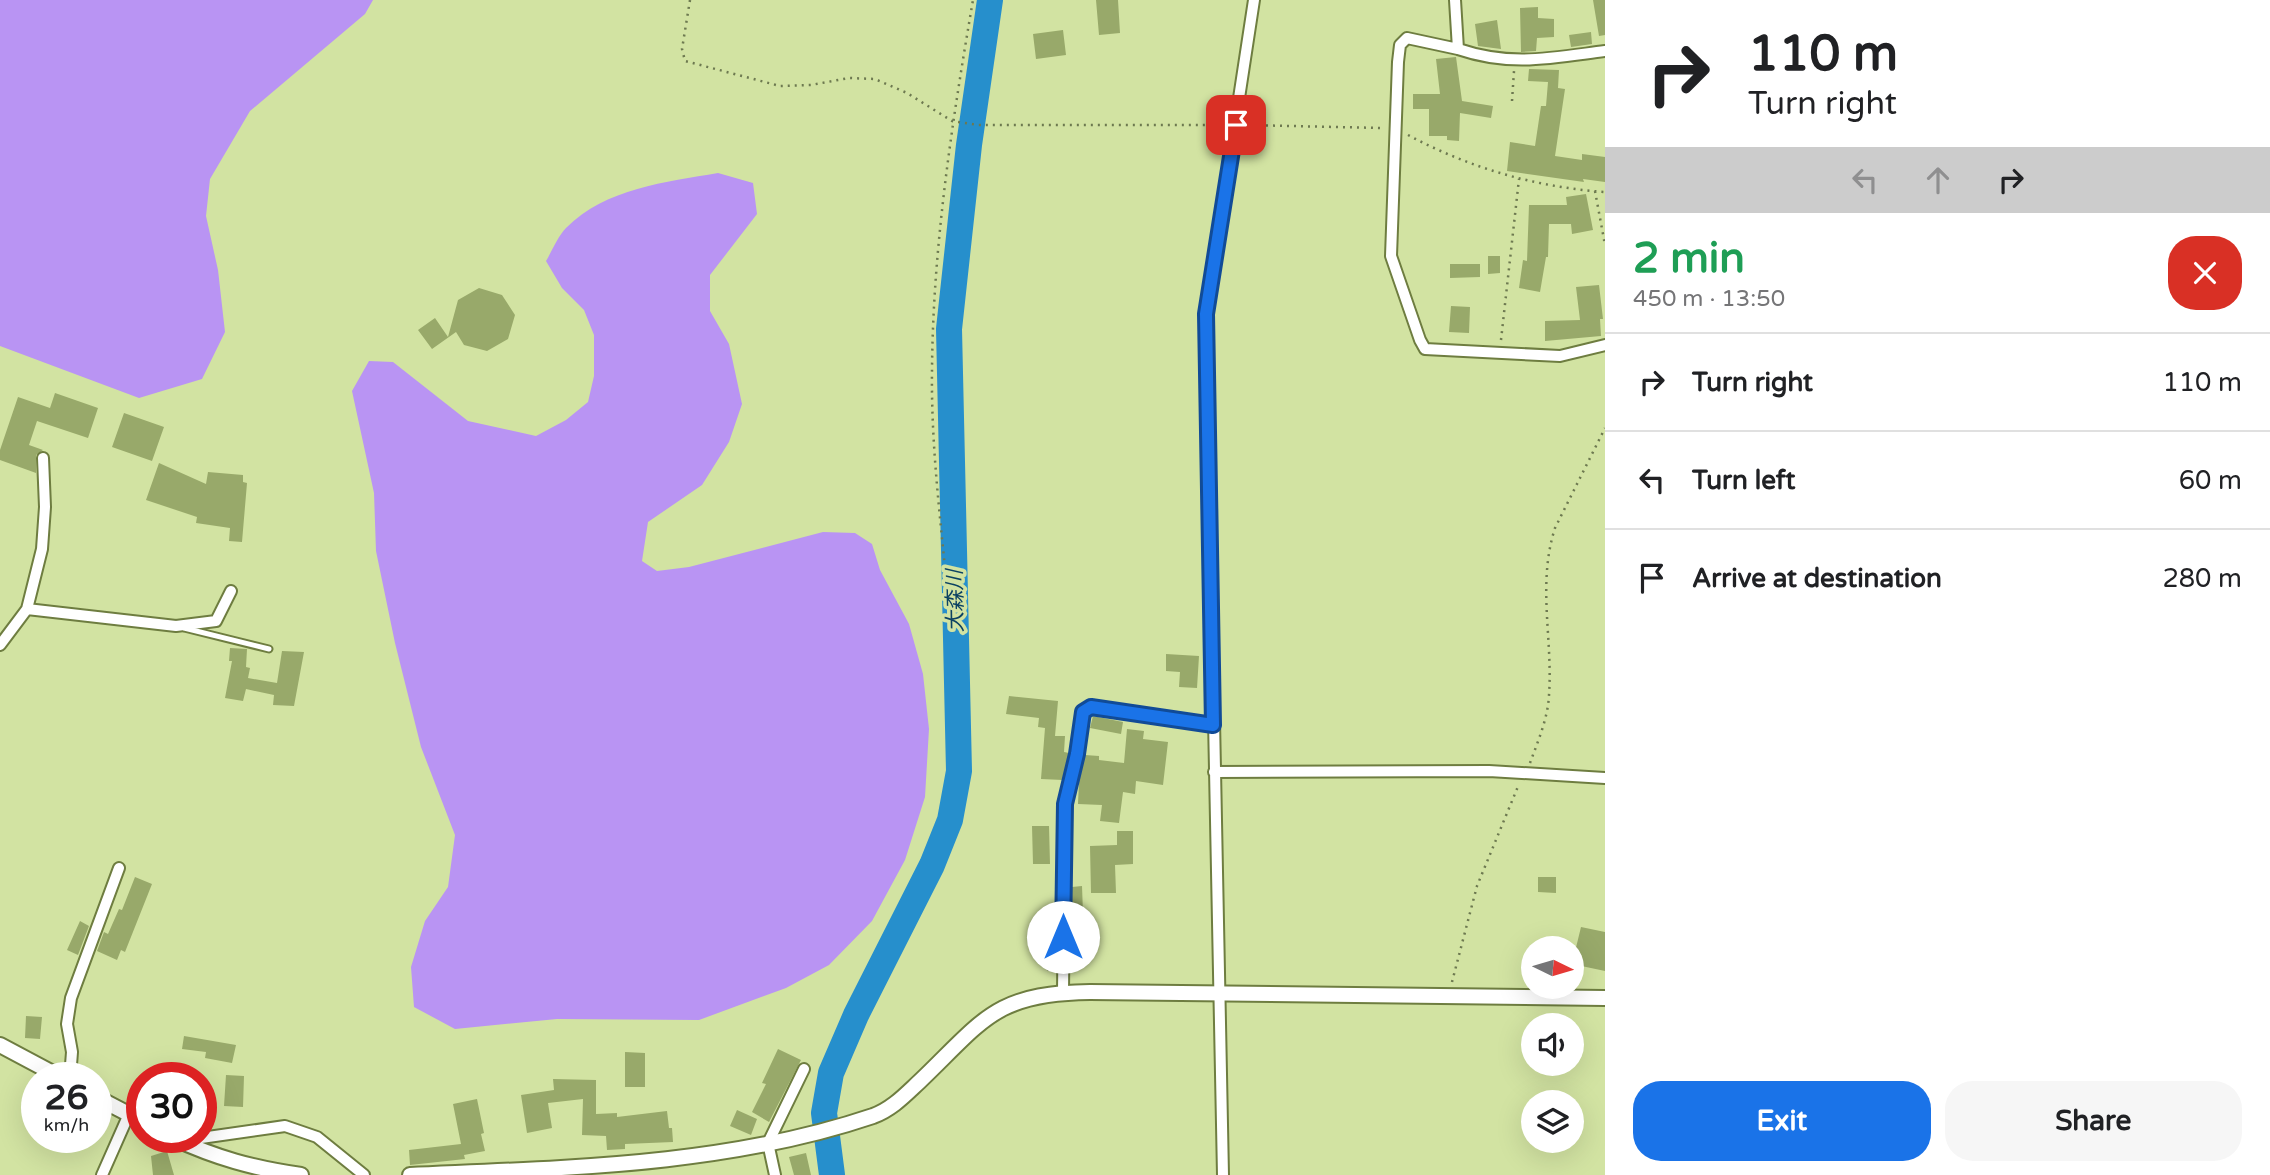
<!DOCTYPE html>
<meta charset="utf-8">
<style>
:root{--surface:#fff;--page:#f6f6f6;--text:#202124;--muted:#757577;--line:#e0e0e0;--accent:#1a73e8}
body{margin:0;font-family:"Varela Round","Noto Sans JP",sans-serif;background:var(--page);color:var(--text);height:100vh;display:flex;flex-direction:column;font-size:26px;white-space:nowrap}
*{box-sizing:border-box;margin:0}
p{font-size:23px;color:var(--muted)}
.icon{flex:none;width:38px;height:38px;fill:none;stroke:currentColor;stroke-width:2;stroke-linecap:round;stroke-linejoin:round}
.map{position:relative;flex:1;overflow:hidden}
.sheet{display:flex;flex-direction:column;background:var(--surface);width:665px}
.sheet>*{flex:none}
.guide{background:#fff;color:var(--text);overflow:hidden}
.needle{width:46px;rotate:95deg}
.controls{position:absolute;left:1521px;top:936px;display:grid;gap:14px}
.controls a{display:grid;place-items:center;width:63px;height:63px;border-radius:50%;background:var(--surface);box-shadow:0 7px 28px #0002;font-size:35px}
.speed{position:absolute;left:21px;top:1062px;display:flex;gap:14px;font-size:35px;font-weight:700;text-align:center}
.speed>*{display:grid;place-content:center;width:91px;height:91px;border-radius:50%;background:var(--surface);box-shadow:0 7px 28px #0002;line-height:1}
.speed small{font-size:18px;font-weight:400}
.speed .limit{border:10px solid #d22;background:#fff;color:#111}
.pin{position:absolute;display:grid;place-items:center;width:60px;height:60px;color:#fff;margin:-30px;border-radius:14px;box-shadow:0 4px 10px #0006}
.me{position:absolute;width:77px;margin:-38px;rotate:0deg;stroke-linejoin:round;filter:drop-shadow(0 0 5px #0008)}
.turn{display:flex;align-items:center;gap:24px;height:147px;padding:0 28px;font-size:32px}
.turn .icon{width:91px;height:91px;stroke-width:2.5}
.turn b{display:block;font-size:49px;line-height:60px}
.lanes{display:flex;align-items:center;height:66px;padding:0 28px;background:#0003;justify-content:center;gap:35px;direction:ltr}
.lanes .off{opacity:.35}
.round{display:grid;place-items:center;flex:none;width:74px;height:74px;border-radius:28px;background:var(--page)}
.overview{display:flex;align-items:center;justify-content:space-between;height:119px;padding:0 28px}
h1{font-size:42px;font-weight:800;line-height:52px;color:#1e9e55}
.action{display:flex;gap:14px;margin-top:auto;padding:14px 28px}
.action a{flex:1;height:80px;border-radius:28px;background:var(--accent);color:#fff;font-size:28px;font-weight:800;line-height:80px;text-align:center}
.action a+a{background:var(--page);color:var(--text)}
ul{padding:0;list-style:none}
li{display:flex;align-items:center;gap:21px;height:98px;padding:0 28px;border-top:2px solid var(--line)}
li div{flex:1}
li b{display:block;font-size:26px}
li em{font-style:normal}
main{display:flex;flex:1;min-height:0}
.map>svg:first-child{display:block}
.green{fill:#b994f3}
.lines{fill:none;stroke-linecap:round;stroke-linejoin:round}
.river{stroke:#268fcc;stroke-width:26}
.building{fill:#98a96a}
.service-casing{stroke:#6e7d40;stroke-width:9}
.minor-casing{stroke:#6e7d40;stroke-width:14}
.tertiary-casing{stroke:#6e7d40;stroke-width:18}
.path{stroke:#6d7950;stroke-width:2.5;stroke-dasharray:2 5;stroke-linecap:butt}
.service{stroke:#fff;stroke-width:5}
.minor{stroke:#fff;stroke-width:10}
.tertiary{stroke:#fff;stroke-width:14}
.route-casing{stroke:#114b97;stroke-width:18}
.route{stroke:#1a73e8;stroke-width:12}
.labels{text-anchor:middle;stroke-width:7;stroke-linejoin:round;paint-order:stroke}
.water-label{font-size:21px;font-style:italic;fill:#0c4262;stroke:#d2e3a2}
</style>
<main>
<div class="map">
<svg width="1605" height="1175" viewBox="0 0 1605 1175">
<rect width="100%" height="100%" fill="#d2e3a2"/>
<!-- green -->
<path class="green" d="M0 0H373L365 14 250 111 210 179 206 216 218 270 225 332 202 379 139 398 0 346Z
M718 173 753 183 757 214 710 275V311L729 344 742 404 729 442 702 485 648 522 642 561 657 571 689 567 823 532 855 533 872 544 880 570 909 624 923 674 929 729 925 797 905 860 872 921 829 965 786 988 699 1020 557 1019 455 1029 414 1007 411 967 425 921 448 887 455 835 421 747 395 643 376 551 374 493 352 391 369 361 393 362 468 421 536 436 566 420 588 402 594 376V335L584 310 562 288 546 261C552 251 558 236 566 228 606 188 666 182 718 173Z"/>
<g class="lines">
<!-- river -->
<path class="river" d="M832 1175 824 1113 831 1073 856 1015 932 865 950 820 959 771 949 329 969 145 990 0"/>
</g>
<!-- building -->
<path class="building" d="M1096 0H1118L1120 33 1099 35Z
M1593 0H1605V35L1599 36Z
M1538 7V18L1554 19V37L1537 38 1536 51 1521 52 1520 8Z
M1497 20 1501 49 1478 46 1475 24Z
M1063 30 1066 55 1036 59 1033 34Z
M1591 32 1592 44 1571 47 1569 35Z
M1456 57 1462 101 1493 106 1491 118 1460 113 1459 141 1447 140V136H1429V109H1413V94H1440L1436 59Z
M1529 69 1559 70 1558 88 1565 89 1555 156 1582 160V154L1605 157V182L1583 179 1584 182 1507 171 1510 142 1535 146 1541 106H1546L1548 82 1528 81Z
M1586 194 1593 230 1572 234 1571 224H1549L1548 257H1546L1540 292 1519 288 1523 260 1527 261 1529 205H1567L1566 197Z
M1488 256H1500V273L1488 274Z
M1450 264H1480V277L1450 278Z
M1599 285 1603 319H1600L1601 336 1545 341V321L1580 320 1576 287Z
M479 288 502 295 515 315 508 339 487 351 464 345 456 332 432 349 418 330 435 318 448 337 458 300Z
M1451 306 1470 307 1469 333 1449 332Z
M55 393 98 408 88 438 37 421 29 445 43 450 36 455V473L0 460V450L18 397 50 408Z
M124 413 164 427 152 461 112 447Z
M159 463 206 484 208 472 243 475V482L247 483 242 542 229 541 230 528 196 523 197 517 146 500Z
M230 648 247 649 246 667 250 668 248 678 277 683 282 651 304 652 294 706 273 705 274 695 246 689 243 701 225 698 232 661H229Z
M1166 654 1199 656 1197 688 1179 687 1180 672 1166 671Z
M1009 696 1058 701 1055 736H1065L1064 752 1069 753 1063 780 1041 779 1045 728 1038 727 1039 718 1006 714Z
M1093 716 1123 722 1121 734 1090 728Z
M1127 729 1144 731 1143 739 1168 742 1163 785 1136 781 1135 794 1123 792 1119 823 1100 821 1102 805 1078 804 1079 781 1085 755 1099 756V760L1124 763Z
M1032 826H1049L1050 864H1033Z
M1117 831H1133V864L1115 865 1116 893H1091L1090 846 1117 845Z
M135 877 152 884 125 952 121 950 117 960 97 951 104 932 108 934 119 909 122 910Z
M1538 877H1556V893L1538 892Z
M1082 886 1083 913 1072 914V887Z
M80 921 89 926 78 955 67 950Z
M1581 927 1605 932V971L1572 964Z
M1056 947 1055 971H1047L1046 948Z
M26 1016 42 1017 40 1039 25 1038Z
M184 1036 236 1045 232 1063 205 1058 206 1052 182 1049Z
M778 1049 801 1060 769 1122 752 1112 766 1084 762 1083Z
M625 1052 645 1053V1087H625Z
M226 1075 244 1076 243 1107 224 1106Z
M553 1079 596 1080V1114L617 1113V1117L667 1111 669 1128H672L673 1142 625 1144V1149L607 1150 606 1136 582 1135 583 1099 548 1103 552 1128 527 1133 521 1095 554 1090Z
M477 1099 484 1133 481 1134 485 1151 464 1155 465 1159 410 1165 409 1150 461 1144 453 1104Z
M737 1110 757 1119 751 1135 730 1126Z
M167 1151 174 1175H153L151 1156Z
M806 1153 811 1175H794L789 1157Z"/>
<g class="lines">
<!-- service casing -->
<g class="service-casing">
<path id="service" d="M184 628 269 649"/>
</g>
<!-- minor casing -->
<g class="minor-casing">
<path id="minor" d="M1455 0 1458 49 1407 38 1400 45 1398 62 1391 256 1420 340 1425 349 1560 356 1605 345
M1458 49C1511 67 1551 58 1605 51
M27 609 176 626 216 621 231 591
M0 645 27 609 42 549 45 507 43 458
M1214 772 1489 771 1605 778
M1063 992 1065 804 1077 754 1083 712 1091 707 1213 725
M70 1078 72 1052 67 1024 71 998 119 868
M180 1141 285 1126 317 1137 364 1175
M102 1175 129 1114
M775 1175 768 1143 804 1069
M1223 1175 1206 314 1254 0"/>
</g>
<!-- tertiary casing -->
<g class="tertiary-casing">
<path id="tertiary" d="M0 1045 62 1078
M96 1097 142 1121
M173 1138C217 1158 252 1168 301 1175
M410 1175C564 1168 725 1166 873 1116 892 1109 905 1095 919 1082 983 1021 994 993 1090 992L1605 998"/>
</g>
<!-- path -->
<path class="path" d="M690 0 682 49 685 61 780 86 811 85 849 78 875 79 907 93 952 121 978 125H1221
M1512 101 1514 71
M1245 125 1382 128
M1408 135C1470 168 1535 187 1605 192
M1595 191 1605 245
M1501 340 1519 179
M947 588C940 516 931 443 932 370 933 246 952 122 973 0
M1530 763C1538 741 1548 718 1549 695 1553 639 1537 584 1555 528L1605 428
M1452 982 1477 886 1519 784"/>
<!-- service -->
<use href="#service" class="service"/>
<!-- minor -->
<use href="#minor" class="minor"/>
<!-- tertiary -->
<use href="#tertiary" class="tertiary"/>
</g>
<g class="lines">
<!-- route casing -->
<g class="route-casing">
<path id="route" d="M1063 937 1065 804 1077 754 1083 712 1091 707 1213 725 1206 314 1236 125"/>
</g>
<!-- route -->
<use href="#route" class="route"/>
</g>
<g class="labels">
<!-- water labels -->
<g class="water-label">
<text transform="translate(955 601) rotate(-91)" y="7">大森川</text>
</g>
</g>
</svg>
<div class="controls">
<a><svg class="needle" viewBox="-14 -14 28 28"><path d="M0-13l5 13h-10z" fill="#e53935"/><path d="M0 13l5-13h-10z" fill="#757577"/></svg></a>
<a><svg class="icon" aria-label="sound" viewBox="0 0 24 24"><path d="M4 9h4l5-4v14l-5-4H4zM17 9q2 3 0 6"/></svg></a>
<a><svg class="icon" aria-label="layers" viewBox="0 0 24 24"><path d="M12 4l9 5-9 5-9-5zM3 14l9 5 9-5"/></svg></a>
</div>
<div class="speed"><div>26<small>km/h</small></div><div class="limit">30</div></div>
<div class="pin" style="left:1236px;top:125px;background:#d93025"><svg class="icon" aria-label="arrive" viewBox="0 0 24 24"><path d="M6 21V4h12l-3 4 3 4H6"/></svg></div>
<svg class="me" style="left:1063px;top:937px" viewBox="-20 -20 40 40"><circle r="19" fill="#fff"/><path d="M0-13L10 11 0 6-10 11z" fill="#1a73e8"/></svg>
</div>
<section class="sheet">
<div class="guide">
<div class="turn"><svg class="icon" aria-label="right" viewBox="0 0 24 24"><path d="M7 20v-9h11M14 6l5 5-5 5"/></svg><div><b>110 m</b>Turn right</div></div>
<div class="lanes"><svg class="icon off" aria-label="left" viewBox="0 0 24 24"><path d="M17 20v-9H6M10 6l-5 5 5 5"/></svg><svg class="icon off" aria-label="ahead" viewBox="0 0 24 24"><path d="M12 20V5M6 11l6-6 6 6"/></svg><svg class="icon" aria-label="right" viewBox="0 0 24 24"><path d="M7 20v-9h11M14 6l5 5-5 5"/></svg></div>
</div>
<div class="overview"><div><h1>2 min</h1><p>450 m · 13:50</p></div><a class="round" style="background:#d93025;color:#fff"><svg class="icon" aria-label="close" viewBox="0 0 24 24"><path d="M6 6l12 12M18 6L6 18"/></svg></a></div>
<ul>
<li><svg class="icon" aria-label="right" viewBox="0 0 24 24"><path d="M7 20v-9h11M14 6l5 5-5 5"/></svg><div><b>Turn right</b></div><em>110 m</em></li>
<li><svg class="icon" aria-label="left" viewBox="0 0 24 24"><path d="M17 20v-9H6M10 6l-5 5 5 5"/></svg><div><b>Turn left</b></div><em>60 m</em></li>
<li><svg class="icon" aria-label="arrive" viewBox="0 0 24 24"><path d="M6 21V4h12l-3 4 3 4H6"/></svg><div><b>Arrive at destination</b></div><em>280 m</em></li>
</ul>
<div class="action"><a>Exit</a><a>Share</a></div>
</section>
</main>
